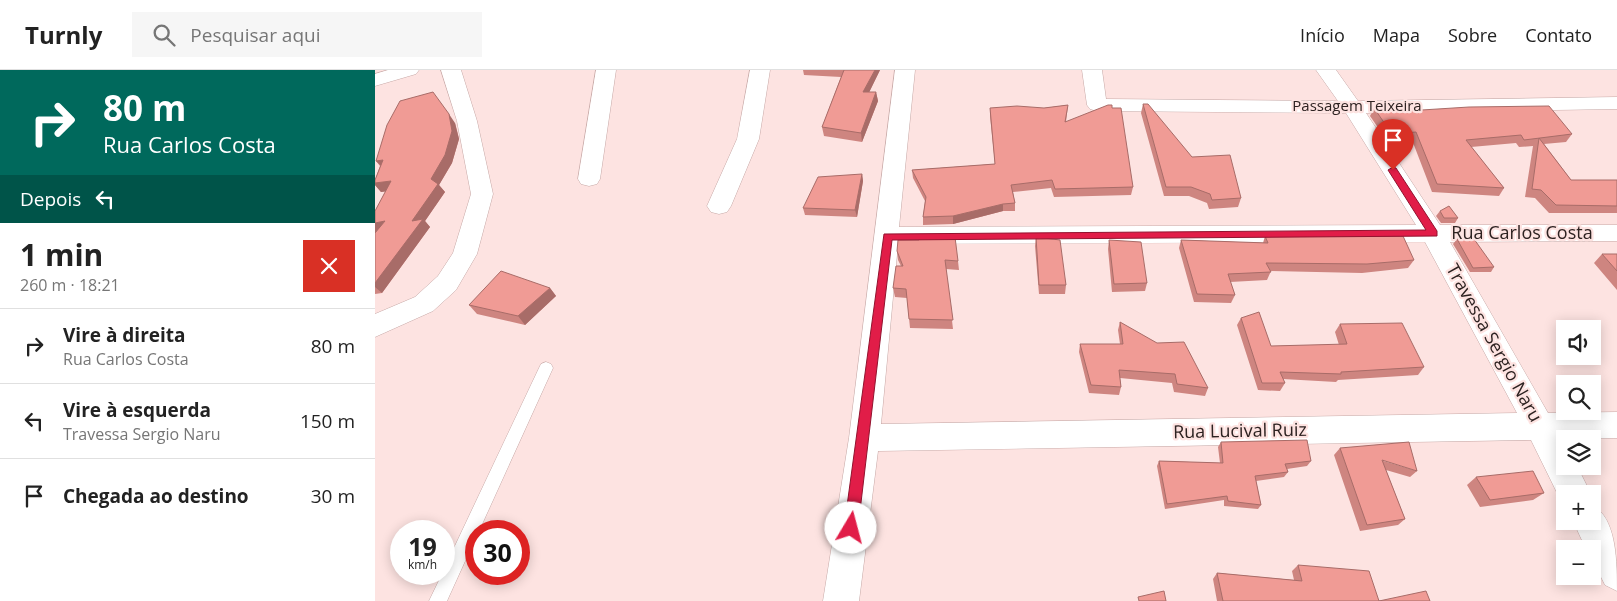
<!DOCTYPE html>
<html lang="pt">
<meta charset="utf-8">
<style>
:root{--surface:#fff;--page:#f6f6f6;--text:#222;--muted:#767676;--line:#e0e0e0}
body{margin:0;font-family:"Open Sans",sans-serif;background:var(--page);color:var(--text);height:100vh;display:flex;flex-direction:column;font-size:19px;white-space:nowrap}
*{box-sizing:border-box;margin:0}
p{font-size:16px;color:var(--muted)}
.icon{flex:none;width:28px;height:28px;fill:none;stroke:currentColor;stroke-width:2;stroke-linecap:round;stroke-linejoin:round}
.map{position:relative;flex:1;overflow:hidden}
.side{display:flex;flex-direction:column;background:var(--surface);width:375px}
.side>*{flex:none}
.hud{background:#00695c;color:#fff;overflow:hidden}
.buttons{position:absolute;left:1181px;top:250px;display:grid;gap:10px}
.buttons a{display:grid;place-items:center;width:45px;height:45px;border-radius:0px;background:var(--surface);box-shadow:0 2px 12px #0003;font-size:25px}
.speed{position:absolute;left:15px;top:450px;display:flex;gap:10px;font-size:25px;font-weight:700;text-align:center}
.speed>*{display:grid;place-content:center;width:65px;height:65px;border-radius:50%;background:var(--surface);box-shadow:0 2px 12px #0003;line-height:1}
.speed small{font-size:12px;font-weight:400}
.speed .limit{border:8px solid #d22;background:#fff;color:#111}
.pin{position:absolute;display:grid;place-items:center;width:42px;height:42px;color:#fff;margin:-51px -21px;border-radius:50% 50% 50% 0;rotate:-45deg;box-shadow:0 0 5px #0007}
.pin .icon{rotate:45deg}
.me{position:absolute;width:55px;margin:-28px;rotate:8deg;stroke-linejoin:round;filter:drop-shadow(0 0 4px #0008)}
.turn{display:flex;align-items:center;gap:18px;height:105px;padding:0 20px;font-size:22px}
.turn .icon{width:65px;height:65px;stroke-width:2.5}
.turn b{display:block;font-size:35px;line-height:42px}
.then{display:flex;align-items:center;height:48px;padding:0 20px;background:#0003;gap:10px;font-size:19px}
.round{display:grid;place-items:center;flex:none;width:52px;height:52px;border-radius:0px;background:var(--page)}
.overview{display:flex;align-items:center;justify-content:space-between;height:85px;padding:0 20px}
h1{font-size:30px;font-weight:700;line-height:38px}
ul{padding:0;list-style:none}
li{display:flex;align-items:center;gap:15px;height:75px;padding:0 20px;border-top:1px solid var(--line)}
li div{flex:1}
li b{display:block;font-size:19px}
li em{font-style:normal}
header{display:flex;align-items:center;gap:30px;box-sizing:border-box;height:70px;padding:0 25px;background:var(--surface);border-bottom:1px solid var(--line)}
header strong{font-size:24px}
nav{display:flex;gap:28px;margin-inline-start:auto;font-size:18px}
.search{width:350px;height:45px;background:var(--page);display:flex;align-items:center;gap:12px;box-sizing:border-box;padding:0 18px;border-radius:0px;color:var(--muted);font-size:19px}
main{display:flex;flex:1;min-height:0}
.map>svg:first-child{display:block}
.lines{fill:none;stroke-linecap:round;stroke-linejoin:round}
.lane-casing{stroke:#c6a8a6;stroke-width:1}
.street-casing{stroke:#c6a8a6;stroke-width:1}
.lane{fill:#fff;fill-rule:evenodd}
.street{fill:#fff;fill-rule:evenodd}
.wall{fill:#ce8580}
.shaded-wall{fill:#a86c68}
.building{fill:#f09b95;stroke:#a86c68}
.route{fill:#e11d48;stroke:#92132f}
.labels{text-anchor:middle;stroke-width:4.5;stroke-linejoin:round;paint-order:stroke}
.far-street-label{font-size:15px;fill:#2d2221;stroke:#fde3e1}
.street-label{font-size:18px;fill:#2d2221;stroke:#fde3e1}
</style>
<header>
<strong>Turnly</strong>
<div class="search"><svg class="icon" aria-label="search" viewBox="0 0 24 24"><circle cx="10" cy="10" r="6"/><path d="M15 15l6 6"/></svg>Pesquisar aqui</div>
<nav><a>Início</a><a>Mapa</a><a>Sobre</a><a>Contato</a></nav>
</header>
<main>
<section class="side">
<div class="hud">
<div class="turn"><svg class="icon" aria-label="right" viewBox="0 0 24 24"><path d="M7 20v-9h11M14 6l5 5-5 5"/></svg><div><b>80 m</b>Rua Carlos Costa</div></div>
<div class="then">Depois<svg class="icon" aria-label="left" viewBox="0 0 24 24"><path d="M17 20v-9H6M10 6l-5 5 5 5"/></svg></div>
</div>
<div class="overview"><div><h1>1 min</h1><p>260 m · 18:21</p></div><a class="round" style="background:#d93025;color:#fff"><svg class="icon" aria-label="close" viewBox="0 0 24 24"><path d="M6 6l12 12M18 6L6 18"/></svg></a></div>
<ul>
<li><svg class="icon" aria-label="right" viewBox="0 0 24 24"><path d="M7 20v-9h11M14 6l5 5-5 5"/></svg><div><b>Vire à direita</b><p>Rua Carlos Costa</p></div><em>80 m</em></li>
<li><svg class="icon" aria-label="left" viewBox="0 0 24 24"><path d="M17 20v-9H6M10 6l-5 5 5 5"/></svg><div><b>Vire à esquerda</b><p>Travessa Sergio Naru</p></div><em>150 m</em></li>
<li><svg class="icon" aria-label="arrive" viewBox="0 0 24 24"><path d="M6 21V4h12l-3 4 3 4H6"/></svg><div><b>Chegada ao destino</b></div><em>30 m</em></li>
</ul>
</section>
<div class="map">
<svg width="1242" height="531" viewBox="0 0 1242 531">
<rect width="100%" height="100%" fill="#fde3e1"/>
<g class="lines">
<!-- lane casing -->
<g class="lane-casing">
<path id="lane" d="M171 292 176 294 178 298 104 461H101V467L72 531H54L67 504H69V499L164 298 166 294Z"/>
</g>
<!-- street casing -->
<g class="street-casing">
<path id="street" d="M13 0H44L41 4 0 16V4Z
M66 0H86L102 51 118 124 102 184 81 220 58 241 0 267V244L40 227 63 206 78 183 96 124 82 51Z
M221 0H241L225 109 222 114 214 116 206 114 203 109Z
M375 0H395L384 69 356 136 352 142 344 144 336 142 332 136 362 69Z
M520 0H540L524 157 1041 155 971 43 722 41 715 39 712 35 707 0H727L731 29 963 31 941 0H961L983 31 1242 27V39L991 43 1065 155H1242V171L1075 172 1173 343 1242 342V368L1187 369 1190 374V396H1202L1216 424H1190V435H1188L1156 370 503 381 484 531H448L474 368ZM1050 172 1142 343 506 354 523 174Z
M1218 436C1242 448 1242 494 1242 521L1230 515 1218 491V479H1211L1198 451H1218Z"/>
</g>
<!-- lane -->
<use href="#lane" class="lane"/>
<!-- street -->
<use href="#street" class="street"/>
</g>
<!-- wall -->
<path class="wall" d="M428 0H505L494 22H501L503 31 487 72 449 66 447 57 466 7 429 5Z
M768 34 817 87 866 128 863 137 834 139 832 133 814 126H789L766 43Z
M693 35 691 52 758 117 756 125 679 127 676 118 638 122 640 133V141H628L578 154 548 155V147L550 131 538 108 537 100 620 94 615 46V38H669Z
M999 38 1197 64 1191 72 1169 74 1196 110H1242V143H1174L1160 128 1150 127 1158 76 1144 77 1141 73 1096 77 1129 118 1124 126 1057 122 1037 70 1013 72 995 46Z
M80 53 84 69 77 93 64 115 70 122 50 151 55 157 7 223 0 224V141L11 121 6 122 0 115V110L5 96 1 91Z
M487 104 488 111 482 147 430 145 428 138Z
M1065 141 1083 148 1080 153H1066L1061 146Z
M890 166 1039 190 1033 198 987 203 896 201 892 210 855 212 860 225 856 233 819 232 804 178 806 170 888 173Z
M661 167 691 215 690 224H664L660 176Z
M1082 169 1119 197 1116 202H1095L1078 174Z
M734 170 772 213 770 221 737 222 733 179Z
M522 181 583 191 584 200 571 199 578 259 535 258 532 228 520 227 518 218 526 196 523 190Z
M1227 184H1242V220L1219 193Z
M175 218 181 226 150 255 102 244 94 235Z
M866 248 896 276 964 275 960 262 965 254 1049 297 1043 305 963 310 961 312 908 309 910 313 905 321 883 320 862 255Z
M745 252 833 318 830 326 799 322 797 313 745 308 746 317 744 325 714 323 704 282 705 274H745L743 260Z
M846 372 936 391 932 396 912 399 913 402 909 407 881 411 886 435 883 439 849 436V430L790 439 782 396 784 391 845 393 843 377Z
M965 378 1042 401 1035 407 1011 400 1030 449 1023 455 985 461 959 385Z
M1101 407 1169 423 1158 430 1105 437 1092 415Z
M923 495 1004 531H842L838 509 842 503 919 510 917 501Z"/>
<!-- shaded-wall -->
<path class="shaded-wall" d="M500 0H505L490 31 488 22Z
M501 22 503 31 487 72 486 63Z
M74 44 80 53 84 69 77 93 64 115 70 122 50 151 55 157 7 223 0 217V213L37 151Z
M8 90 9 99 1 91Z
M487 104 488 111 482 147 480 140Z
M16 111 24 120 6 122 0 115V113Z
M628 134V141L578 154V146Z
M10 151 1 163 0 162V153Z
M175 218 181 226 150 255 143 246Z"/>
<!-- building -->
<path class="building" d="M469 0H500L488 22H501L486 63 447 57Z
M58 22 74 44 77 61 70 85 56 109 63 114 37 151 48 149 0 213V163L10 151 0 153V141L16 111 0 113V110L8 90 1 91 12 55 25 31Z
M768 34H773L817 87 855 85 866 128 837 130 835 124 816 117H791Z
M693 35 690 52 733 35H737V38H746L758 117 680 119 677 110 636 115 640 133 628 134 578 146 548 147 551 127 537 100 620 94 615 38 642 36 669 38Z
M1174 36 1197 64 1149 70 1146 65 1091 70 1129 118 1062 114 1041 62 1017 64 999 38 1031 41 1094 37Z
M1164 68 1196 110H1242V136L1181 135 1166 120 1157 119Z
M487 104 480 140 428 138 443 107Z
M1074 136 1083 148H1069L1065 141Z
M890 166H1028L1039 190 992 194 891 193 896 202 853 204 860 225 822 224 806 170 893 173Z
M544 167H580L583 191 570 190 578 250 534 249 531 219 518 218 521 196H528L522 181 523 170H544Z
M661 167 685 170 691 215H664Z
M1082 169H1099L1119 197 1098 198Z
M734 170 766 172 772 213 739 214Z
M1227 184H1242V201Z
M126 201 175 218 143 246 94 235Z
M884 242 896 276 972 274 965 254 1027 253 1049 297 966 302V304L905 302 910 313H887L866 248Z
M745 252 782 273 809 272 833 318 802 314 800 304 744 300 746 317 716 315 705 274H748Z
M932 370 936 391 910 394 913 402 880 406 886 435 853 431 852 426 792 434 784 391 848 393 846 372Z
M1034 372 1042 401 1007 390 1030 449 992 455 965 378Z
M1158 401 1169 423 1115 430 1101 407Z
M923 495 994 501 1004 531H848L842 503 927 511Z
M789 521 791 531H764L763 527Z
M1051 521 1055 531H1004Z"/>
<!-- route -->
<path class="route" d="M1018 97 1021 98 1062 161V166L517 170 483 458 481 463 476 465 471 463 469 458 509 164 1051 160 1013 100Z"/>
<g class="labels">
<!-- far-street labels -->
<g class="far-street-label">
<text x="982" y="41">Passagem Teixeira</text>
</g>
<!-- street labels -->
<g class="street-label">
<text x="1147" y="169">Rua Carlos Costa</text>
<text transform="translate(1119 273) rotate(61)" y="6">Travessa Sergio Naru</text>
<text transform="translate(865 361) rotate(-1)" y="6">Rua Lucival Ruiz</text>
</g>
</g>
</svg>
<div class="buttons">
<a><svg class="icon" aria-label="sound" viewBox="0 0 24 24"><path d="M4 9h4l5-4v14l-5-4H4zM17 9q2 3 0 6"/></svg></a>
<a><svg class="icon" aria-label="search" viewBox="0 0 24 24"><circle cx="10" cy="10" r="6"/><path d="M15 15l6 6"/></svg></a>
<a><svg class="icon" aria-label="layers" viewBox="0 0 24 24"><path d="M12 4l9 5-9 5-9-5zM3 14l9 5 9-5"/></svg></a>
<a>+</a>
<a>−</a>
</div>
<div class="speed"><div>19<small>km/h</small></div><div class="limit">30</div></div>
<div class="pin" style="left:1018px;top:100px;background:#d93025"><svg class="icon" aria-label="arrive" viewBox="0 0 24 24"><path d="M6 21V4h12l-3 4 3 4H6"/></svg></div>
<svg class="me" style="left:476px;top:458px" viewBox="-20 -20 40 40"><circle r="19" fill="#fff"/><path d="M0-13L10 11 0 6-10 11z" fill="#e11d48"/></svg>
</div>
</main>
